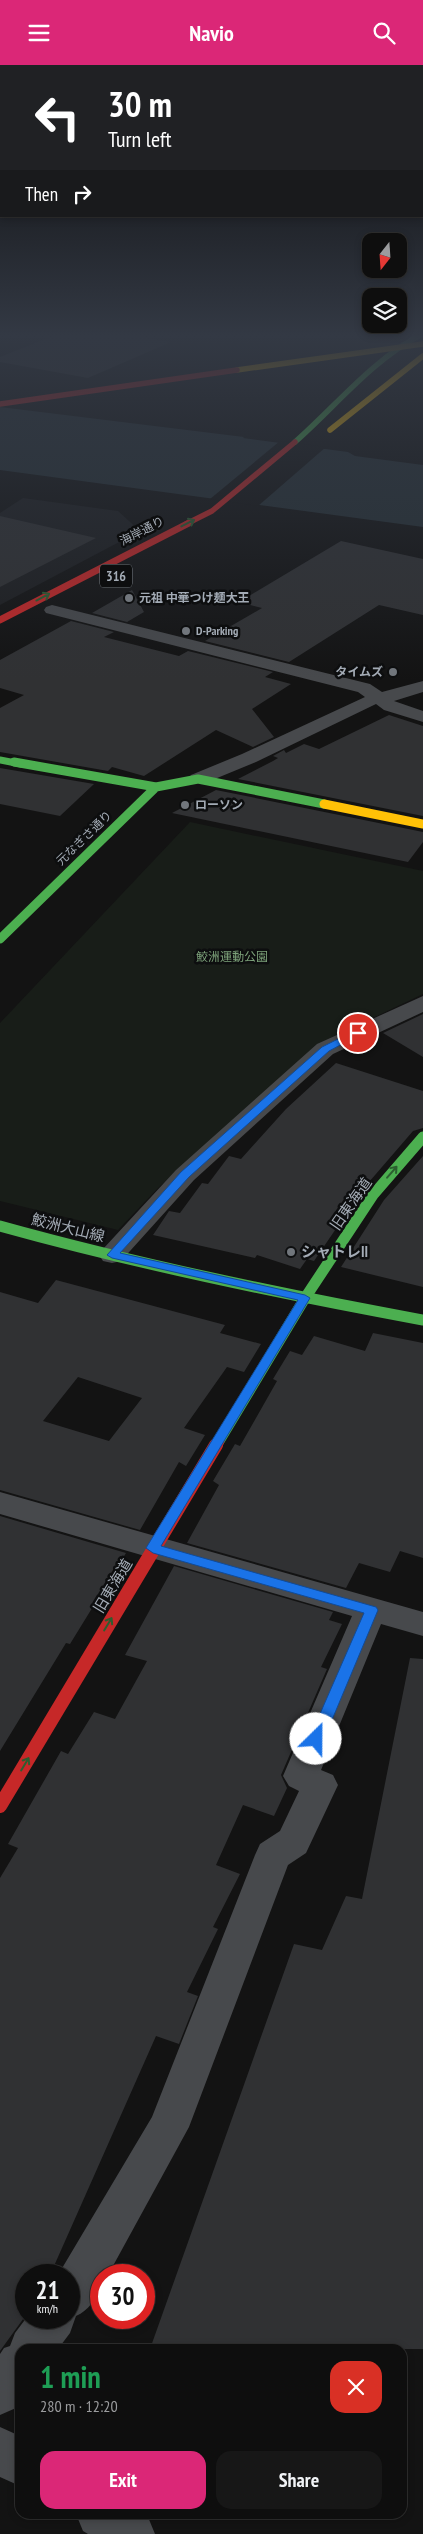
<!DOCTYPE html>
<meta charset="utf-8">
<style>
:root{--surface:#0e0e0e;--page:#171717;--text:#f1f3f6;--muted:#9b9c9e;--line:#2e2e2e;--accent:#db2777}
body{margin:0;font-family:"PT Sans Narrow","Noto Sans JP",sans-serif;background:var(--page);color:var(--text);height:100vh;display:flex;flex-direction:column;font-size:19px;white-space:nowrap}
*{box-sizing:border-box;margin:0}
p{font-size:16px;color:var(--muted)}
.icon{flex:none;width:28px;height:28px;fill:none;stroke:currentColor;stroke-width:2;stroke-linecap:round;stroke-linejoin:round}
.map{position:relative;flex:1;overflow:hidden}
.details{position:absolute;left:15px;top:2279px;width:392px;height:175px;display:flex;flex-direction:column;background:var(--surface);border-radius:15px;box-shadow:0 2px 8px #0003,0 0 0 1px var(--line)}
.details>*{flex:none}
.top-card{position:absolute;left:0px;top:0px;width:424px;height:152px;box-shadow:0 2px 8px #0003,0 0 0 1px var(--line);background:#202124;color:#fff;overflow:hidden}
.needle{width:32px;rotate:197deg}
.fabs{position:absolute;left:362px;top:168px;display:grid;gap:10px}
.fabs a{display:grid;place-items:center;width:45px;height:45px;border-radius:10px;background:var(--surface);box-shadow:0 2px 8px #0003,0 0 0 1px var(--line);font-size:25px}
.speed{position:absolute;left:15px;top:2199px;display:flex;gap:10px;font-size:25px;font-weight:700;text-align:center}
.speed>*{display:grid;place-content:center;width:65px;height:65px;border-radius:50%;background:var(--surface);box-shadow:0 2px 8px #0003,0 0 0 1px var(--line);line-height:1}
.speed small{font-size:12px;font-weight:400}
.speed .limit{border:8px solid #d22;background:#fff;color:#111}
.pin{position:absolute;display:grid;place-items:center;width:42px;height:42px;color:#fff;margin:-21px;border:2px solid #fff;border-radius:50%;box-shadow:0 1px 5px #0007}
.me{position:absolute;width:55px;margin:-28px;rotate:23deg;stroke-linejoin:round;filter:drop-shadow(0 0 4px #0008)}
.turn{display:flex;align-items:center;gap:18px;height:105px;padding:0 25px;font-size:22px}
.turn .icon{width:65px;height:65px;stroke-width:2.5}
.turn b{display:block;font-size:35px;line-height:42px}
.then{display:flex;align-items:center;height:48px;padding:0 25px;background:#0003;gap:10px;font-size:19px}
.round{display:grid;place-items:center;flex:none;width:52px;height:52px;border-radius:15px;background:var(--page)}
.overview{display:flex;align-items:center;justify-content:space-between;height:85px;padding:0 25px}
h1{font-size:30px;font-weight:600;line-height:38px;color:#1e9e55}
.primary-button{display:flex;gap:10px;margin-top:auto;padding:10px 25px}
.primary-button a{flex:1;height:58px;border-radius:15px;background:var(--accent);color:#fff;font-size:20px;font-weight:600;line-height:58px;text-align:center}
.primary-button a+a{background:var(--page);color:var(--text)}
header{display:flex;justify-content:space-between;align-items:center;height:65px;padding:0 25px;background:var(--accent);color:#fff;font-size:22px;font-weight:600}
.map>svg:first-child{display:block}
.built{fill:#1d1e20}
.green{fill:#181d18}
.water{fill:#263035}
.pier{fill:#131313}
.building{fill:#303133;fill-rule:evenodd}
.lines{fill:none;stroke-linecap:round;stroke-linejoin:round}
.street{fill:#47494c;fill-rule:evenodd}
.fast-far3{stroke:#4caf50;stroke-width:5.5}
.fast-far2{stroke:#4caf50;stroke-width:7}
.fast-far1{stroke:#4caf50;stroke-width:9}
.fast{stroke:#4caf50;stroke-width:11}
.slow-far1{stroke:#ffc107;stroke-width:5.5}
.slow{stroke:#ffc107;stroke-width:9}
.jam-far3{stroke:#c62828;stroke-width:5.5}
.jam-far2{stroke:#c62828;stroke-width:7}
.jam-far1{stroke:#c62828;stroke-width:11}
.jam{stroke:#c62828;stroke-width:14}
.slow-bridge{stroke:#ffc107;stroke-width:5.5}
.jam-bridge{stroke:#c62828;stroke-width:5.5}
.oneway{stroke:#2c5e30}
.route{fill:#1a73e8;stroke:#114b97}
.poi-dot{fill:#71767c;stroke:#0d0e0f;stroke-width:2}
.labels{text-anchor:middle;stroke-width:5;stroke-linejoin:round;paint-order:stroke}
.far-street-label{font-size:12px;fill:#a3abb5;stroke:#0d0e0f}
.far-poi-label{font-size:12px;font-weight:bold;fill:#a3abb5;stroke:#0d0e0f;text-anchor:start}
.far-park-label{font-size:12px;fill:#7ca179;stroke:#0d0e0f}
.shield{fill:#0d0e0f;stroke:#767c83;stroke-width:1}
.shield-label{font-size:14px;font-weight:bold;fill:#a3abb5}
.street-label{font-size:15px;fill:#a3abb5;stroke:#0d0e0f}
.poi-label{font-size:15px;font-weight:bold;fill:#a3abb5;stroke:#0d0e0f;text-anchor:start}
</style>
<header><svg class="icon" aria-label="menu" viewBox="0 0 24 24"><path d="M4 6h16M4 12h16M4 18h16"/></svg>Navio<svg class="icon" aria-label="search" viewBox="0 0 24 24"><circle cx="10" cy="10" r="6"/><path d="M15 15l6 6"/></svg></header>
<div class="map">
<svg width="423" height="2469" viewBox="0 0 423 2469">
<rect width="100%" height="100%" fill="#131313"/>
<!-- built -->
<path class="built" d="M23 433 118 446 140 466 0 540V448Z"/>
<!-- green -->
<path class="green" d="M190 757 423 806V929L322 977 158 1123 118 1165 0 1136V958Z"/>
<!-- water -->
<path class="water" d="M0 342 244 372 243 373 348 387 355 391 423 400V462L0 405Z"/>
<!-- pier -->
<path class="pier" d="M280 376 326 382 258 441 210 434Z"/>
<!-- building -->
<path class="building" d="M58 269H123L171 277 88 313 0 297V292Z
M0 451 96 473 0 522Z
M341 476 423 494V550L379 540 289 597 205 576 262 543 239 537Z
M132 525 144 547 127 557 92 548Z
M71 556 114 567 104 572 179 591 188 586 273 607 265 612 291 619 252 644 274 672 253 682 216 665 144 711 112 702 108 706 0 687V643L24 630 0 623V595Z
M389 650 423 661V751L238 714 273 696 278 693 273 691 284 685 286 688 304 679 319 684Z
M0 703 94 719 60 751 0 739Z
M216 725 423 767V777L408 797 172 748Z
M423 949V992L383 968Z
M336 998 423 1026V1063L413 1066 363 1124 314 1196 307 1194 300 1204 257 1190 255 1193 153 1170 169 1146 180 1148 202 1118 208 1119 229 1091 241 1094 286 1044Z
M423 1091V1222L341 1202 384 1135Z
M56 1215 225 1260 220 1268 261 1279 244 1307 227 1302 184 1363 205 1370 186 1401 179 1397 140 1465 0 1425V1227L38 1238ZM78 1312 142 1333 109 1376 43 1356Z
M373 1268 423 1278V1493L400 1486 390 1507 359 1498 346 1523 187 1478 219 1420 213 1416 235 1379 240 1381 277 1316 273 1314 290 1286 302 1290 314 1271 365 1286Z
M0 1451 126 1488 70 1579 66 1578 0 1686Z
M174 1501 333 1547 329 1555 342 1559 321 1602 327 1604 281 1710 287 1723 274 1751 243 1740 216 1800 240 1809 213 1862 218 1864 187 1927 198 1931 179 1979 156 1971 50 2210H26V2250L0 2286V1813L18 1783 8 1779 61 1686 68 1689 94 1647 115 1654 147 1596 125 1590Z
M410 1593 423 1594V2284H150L294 1879 322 1885 346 1831 362 1834Z"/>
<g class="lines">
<!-- street -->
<path class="street" d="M52 540 370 619 382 627 423 616V627L394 636 423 646V657L384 645 376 639 256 697 205 718H191L188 714 191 710 242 689 365 632 358 627 46 548 44 545 46 542Z
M423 931V947L333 989 194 1115 121 1196 112 1198 103 1196 99 1190 103 1184 176 1105 317 979Z
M0 1427 423 1547V1571L381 1559 321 1705 333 1710 338 1720 306 1788 288 1800 189 2062 108 2210H101C101 2227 92 2244 76 2251L70 2268 58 2284H20V2337L16 2343 0 2350V2289L4 2283 10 2281 15 2268 27 2252H69V2210H58L152 2052 255 1790 260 1779 280 1766 299 1726 289 1721 283 1711 352 1551 0 1449Z
M0 2362 20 2371V2421L0 2412Z
M76 2449H142L148 2452 155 2469H88L83 2466Z"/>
<!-- fast-far3 -->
<path class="fast-far3" d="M295 377C337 340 371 296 422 269"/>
<!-- fast-far2 -->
<path class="fast-far2" d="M0 695 21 699"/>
<!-- fast-far1 -->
<path class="fast-far1" d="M14 697 156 722
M0 874 156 722 198 714 324 739"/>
<!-- fast -->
<path class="fast" d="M0 1161C140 1200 281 1229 423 1255
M219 1376 305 1233 373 1130 423 1072"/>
<!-- slow-far1 -->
<path class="slow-far1" d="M330 365 423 291"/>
<!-- slow -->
<path class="slow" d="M324 739 423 759"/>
<!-- jam-far3 -->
<path class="jam-far3" d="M186 459 212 446 295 377"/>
<!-- jam-far2 -->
<path class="jam-far2" d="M0 555 189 458"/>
<!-- jam-far1 -->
<path class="jam-far1" d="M216 1382 219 1376"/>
<!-- jam -->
<path class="jam" d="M0 1741 216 1380"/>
<!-- slow-bridge -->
<path class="slow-bridge" d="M237 305 423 279"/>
<!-- jam-bridge -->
<path class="jam-bridge" d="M0 339 237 305"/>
</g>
<!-- one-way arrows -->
<defs><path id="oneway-shaft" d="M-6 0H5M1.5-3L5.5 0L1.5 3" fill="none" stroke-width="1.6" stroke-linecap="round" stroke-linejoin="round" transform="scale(1.25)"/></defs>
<g class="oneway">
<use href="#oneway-shaft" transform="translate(188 458) rotate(-27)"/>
<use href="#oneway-shaft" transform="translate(43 532) rotate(-28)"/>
<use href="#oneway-shaft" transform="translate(392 1107) rotate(-49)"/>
<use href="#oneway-shaft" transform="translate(108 1559) rotate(-59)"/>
<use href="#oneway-shaft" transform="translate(25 1699) rotate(-59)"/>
</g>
<!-- sky -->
<linearGradient id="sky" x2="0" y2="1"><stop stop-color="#0a0a0a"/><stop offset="0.44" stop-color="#333944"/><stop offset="1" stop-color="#333944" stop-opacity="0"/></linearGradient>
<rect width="423" height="615" fill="url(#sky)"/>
<!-- route -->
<path class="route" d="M354 966 363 968 329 986 189 1112 120 1188 305 1230 310 1233 161 1481 376 1542 378 1545 324 1674 322 1678H311L309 1674 364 1548 153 1488 146 1483 298 1235 112 1193 107 1190 181 1107 322 982Z"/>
<!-- markers -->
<g class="poi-dot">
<circle cx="129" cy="533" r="5"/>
<circle cx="186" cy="566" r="5"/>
<circle cx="393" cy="607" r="5"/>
<circle cx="185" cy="740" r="5"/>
<circle cx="291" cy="1187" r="5"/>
</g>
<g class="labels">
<!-- far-street labels -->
<g class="far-street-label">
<text transform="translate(142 466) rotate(-27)" y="4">海岸通り</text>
<text transform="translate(84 773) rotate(-44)" y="4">元なぎさ通り</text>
</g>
<!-- far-poi labels -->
<g class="far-poi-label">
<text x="139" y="537">元祖 中華つけ麺大王</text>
<text x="196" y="570">D-Parking</text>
<text x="383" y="611" text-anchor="end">タイムズ</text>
<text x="195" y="744">ローソン</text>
</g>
<!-- far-park labels -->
<g class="far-park-label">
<text x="232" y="896">鮫洲運動公園</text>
</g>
<!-- shield labels -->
<rect class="shield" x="100" y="499.5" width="32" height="23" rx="4"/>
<g class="shield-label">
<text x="116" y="516">316</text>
</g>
<!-- street labels -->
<g class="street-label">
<text transform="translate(351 1139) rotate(-55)" y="5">旧東海道</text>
<text transform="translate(68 1163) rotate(14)" y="5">鮫洲大山線</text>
<text transform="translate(113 1521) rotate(-59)" y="5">旧東海道</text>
</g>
<!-- poi labels -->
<g class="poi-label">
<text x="301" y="1192">シャトレII</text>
</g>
</g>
</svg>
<div class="fabs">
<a><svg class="needle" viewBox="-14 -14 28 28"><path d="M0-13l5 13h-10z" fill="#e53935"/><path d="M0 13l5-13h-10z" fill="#9b9c9e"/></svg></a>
<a><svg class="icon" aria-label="layers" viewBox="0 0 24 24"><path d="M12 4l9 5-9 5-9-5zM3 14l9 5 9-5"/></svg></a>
</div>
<div class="speed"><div>21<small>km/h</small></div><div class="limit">30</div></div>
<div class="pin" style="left:358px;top:968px;background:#d93025"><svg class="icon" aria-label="arrive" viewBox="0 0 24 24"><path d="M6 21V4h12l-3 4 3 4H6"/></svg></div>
<svg class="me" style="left:316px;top:1674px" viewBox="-20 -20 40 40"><circle r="19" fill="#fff"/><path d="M0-13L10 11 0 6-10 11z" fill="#1a73e8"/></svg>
<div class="top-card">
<div class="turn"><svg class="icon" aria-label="left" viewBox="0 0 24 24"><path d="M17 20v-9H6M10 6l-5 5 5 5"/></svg><div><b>30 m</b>Turn left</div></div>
<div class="then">Then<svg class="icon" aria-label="right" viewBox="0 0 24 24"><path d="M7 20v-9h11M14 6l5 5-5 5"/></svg></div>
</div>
<section class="details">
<div class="overview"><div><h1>1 min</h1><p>280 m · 12:20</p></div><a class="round" style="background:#d93025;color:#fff"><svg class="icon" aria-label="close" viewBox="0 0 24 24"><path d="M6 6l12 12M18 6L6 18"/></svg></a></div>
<div class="primary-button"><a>Exit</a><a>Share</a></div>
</section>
</div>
